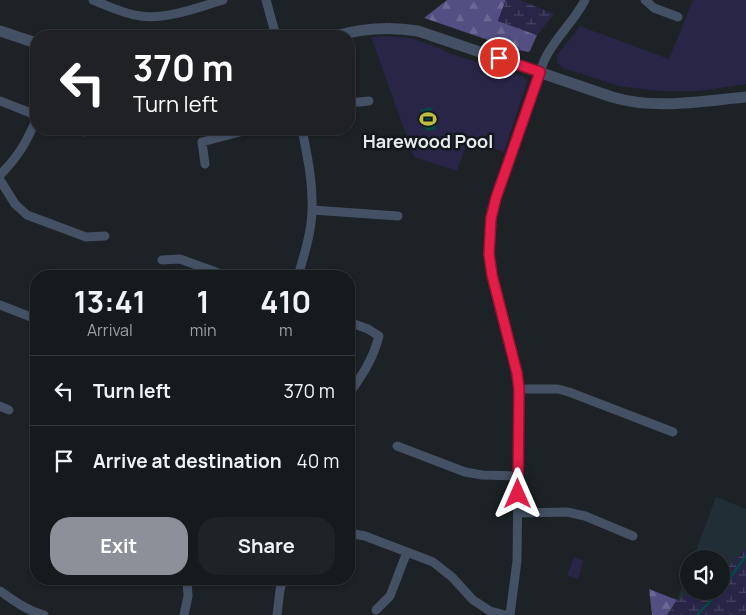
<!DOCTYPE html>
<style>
:root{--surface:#151a1c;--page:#1e2325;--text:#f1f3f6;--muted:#9da1a3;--line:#34383b;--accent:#8c9099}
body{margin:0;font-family:Manrope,sans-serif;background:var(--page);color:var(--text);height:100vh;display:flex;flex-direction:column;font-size:19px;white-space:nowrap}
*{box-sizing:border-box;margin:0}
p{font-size:16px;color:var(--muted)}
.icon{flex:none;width:28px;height:28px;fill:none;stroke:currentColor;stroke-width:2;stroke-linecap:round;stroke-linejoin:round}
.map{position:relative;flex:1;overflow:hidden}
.side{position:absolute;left:30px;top:270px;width:325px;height:315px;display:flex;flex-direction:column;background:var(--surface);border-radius:20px;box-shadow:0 1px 4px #0004,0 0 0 1px var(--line)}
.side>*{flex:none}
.hud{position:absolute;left:30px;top:30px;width:325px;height:105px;border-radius:20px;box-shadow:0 1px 4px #0004,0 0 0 1px var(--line);background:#202124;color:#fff;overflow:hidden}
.controls{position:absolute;left:680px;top:550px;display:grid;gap:10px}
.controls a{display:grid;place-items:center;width:50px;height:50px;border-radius:50%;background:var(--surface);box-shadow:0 1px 4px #0004,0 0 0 1px var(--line);font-size:25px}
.pin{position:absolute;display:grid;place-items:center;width:42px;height:42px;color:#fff;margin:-21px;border:2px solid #fff;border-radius:50%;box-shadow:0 1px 5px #0007}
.me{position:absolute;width:55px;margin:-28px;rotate:0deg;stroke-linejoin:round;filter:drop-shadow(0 0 4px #0008)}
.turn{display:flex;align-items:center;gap:18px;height:105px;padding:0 20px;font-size:22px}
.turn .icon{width:65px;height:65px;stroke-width:2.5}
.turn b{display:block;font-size:35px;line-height:42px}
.eta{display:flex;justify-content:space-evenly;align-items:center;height:85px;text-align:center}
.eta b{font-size:30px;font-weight:700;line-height:35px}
.button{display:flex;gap:10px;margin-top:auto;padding:10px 20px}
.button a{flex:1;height:58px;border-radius:20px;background:var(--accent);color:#fff;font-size:20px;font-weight:700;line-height:58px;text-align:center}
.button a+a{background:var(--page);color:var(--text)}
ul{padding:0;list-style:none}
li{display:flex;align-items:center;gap:15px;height:70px;padding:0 20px;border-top:1px solid var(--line)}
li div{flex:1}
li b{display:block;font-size:19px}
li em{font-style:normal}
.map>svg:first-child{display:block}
.built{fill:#222e35}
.forest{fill:url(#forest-firs)}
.wetland{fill:url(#wetland-marsh)}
.park{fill:#282547}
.water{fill:#014b44}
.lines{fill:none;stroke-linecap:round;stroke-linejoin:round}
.stream{stroke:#014b44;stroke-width:2.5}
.minor{stroke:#445064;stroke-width:9}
.tertiary{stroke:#445064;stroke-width:11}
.route-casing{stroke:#92132f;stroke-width:12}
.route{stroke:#e11d48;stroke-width:9}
.labels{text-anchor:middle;stroke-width:5;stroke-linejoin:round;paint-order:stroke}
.poi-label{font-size:18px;font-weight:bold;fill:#e5eaec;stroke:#13181c}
</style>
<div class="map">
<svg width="746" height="615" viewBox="0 0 746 615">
<defs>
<pattern id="forest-firs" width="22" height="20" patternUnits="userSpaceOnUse" patternTransform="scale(1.25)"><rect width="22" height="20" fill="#534f82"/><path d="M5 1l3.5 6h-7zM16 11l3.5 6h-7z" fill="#6c6894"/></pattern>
<pattern id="wetland-marsh" width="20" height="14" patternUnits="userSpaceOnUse" patternTransform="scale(1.25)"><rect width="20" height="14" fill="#282547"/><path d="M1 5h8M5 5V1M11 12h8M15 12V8" fill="none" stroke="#474562"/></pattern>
</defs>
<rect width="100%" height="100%" fill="#1c2225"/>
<!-- built -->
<path class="built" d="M716 497 746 509V615H667L677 600 689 569V591H721V559H693Z"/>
<!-- forest -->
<path class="forest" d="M447 0H506L498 21 537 35 530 51 528 52 514 49 424 18Z
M649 589 677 600 667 615H652Z"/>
<!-- wetland -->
<path class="wetland" d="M506 0H520L554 14 537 35 498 21Z
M746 547V615H667L677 600 693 591H721V573L742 553Z"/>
<!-- park -->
<path class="park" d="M693 0H746V84L700 91H660L619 86 563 68 557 63V55L580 26 669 59Z
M384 36 411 38 439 48 452 54 524 77 527 82 504 152 468 140 457 171 414 157 371 37Z
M574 557 584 561 578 579 567 575Z"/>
<!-- water -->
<path class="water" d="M431 107 436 129 426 131 420 110Z"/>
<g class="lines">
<!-- stream -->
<path class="stream" d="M721 590 746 556
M697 615 720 591"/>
<!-- minor -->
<path class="minor" d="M93 0C108 6 124 14 140 16 166 20 199 7 223 0
M266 0 276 36
M645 0 654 8 678 17
M0 101 36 115
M349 103 369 101
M75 129 84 132
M205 164 202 142 251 129
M0 175C18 157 26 143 36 120
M0 180 15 204 27 215 86 237 105 236
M312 210 398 216
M162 260 180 259 227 276
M298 276C304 255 312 231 312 209 313 181 307 155 302 129
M0 305 36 319
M349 322 368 329 379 336C373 359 363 374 349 394
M519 389H558L569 392 673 432
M0 406 9 410
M397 446 465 472 482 475 519 476
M518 513 567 512 585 516 633 536
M349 533 365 536 433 562 452 577 473 600 490 611 505 615
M0 591C14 601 28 611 44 615
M376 610 390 596 407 552
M184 615 188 596 187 579
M277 615 280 590 283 579
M510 615 517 561 519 389 517 373 492 275 489 254 491 218 496 198 544 61C554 38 574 22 585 0"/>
<!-- tertiary -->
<path class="tertiary" d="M0 31 36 43
M335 36C363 28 389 26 418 31L612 97C655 110 702 101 746 97"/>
</g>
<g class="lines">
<!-- route casing -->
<g class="route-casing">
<path id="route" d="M499 58 540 72 496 198 491 218 489 254 492 275 517 373 519 389 518 494"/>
</g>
<!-- route -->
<use href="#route" class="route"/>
</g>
<!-- icons -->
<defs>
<g id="stadium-bare" transform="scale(1.35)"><path d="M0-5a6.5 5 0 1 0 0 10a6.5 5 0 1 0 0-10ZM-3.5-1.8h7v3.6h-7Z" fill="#c0be41" stroke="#13181c" stroke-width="2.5" paint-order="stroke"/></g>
</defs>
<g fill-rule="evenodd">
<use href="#stadium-bare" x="428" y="119"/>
</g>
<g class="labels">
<!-- poi labels -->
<g class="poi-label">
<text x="428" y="148">Harewood Pool</text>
</g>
</g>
</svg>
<div class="controls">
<a><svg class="icon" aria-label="sound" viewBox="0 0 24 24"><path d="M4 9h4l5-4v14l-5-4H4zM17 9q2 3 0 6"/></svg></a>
</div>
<div class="pin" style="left:499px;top:58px;background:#d93025"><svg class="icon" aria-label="arrive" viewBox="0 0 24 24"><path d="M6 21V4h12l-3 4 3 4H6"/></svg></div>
<svg class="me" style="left:518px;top:494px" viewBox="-20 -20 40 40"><path d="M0-17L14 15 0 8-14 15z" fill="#e11d48" stroke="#fff" stroke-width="4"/></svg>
<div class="hud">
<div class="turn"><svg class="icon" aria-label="left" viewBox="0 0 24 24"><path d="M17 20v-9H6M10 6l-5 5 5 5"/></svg><div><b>370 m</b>Turn left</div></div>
</div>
<section class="side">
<div class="eta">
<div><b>13:41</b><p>Arrival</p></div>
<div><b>1</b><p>min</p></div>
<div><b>410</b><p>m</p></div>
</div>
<ul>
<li><svg class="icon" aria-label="left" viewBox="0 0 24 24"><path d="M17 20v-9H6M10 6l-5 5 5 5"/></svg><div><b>Turn left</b></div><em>370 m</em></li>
<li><svg class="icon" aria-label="arrive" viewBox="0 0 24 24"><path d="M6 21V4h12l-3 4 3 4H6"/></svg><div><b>Arrive at destination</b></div><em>40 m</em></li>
</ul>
<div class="button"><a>Exit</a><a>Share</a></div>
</section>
</div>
